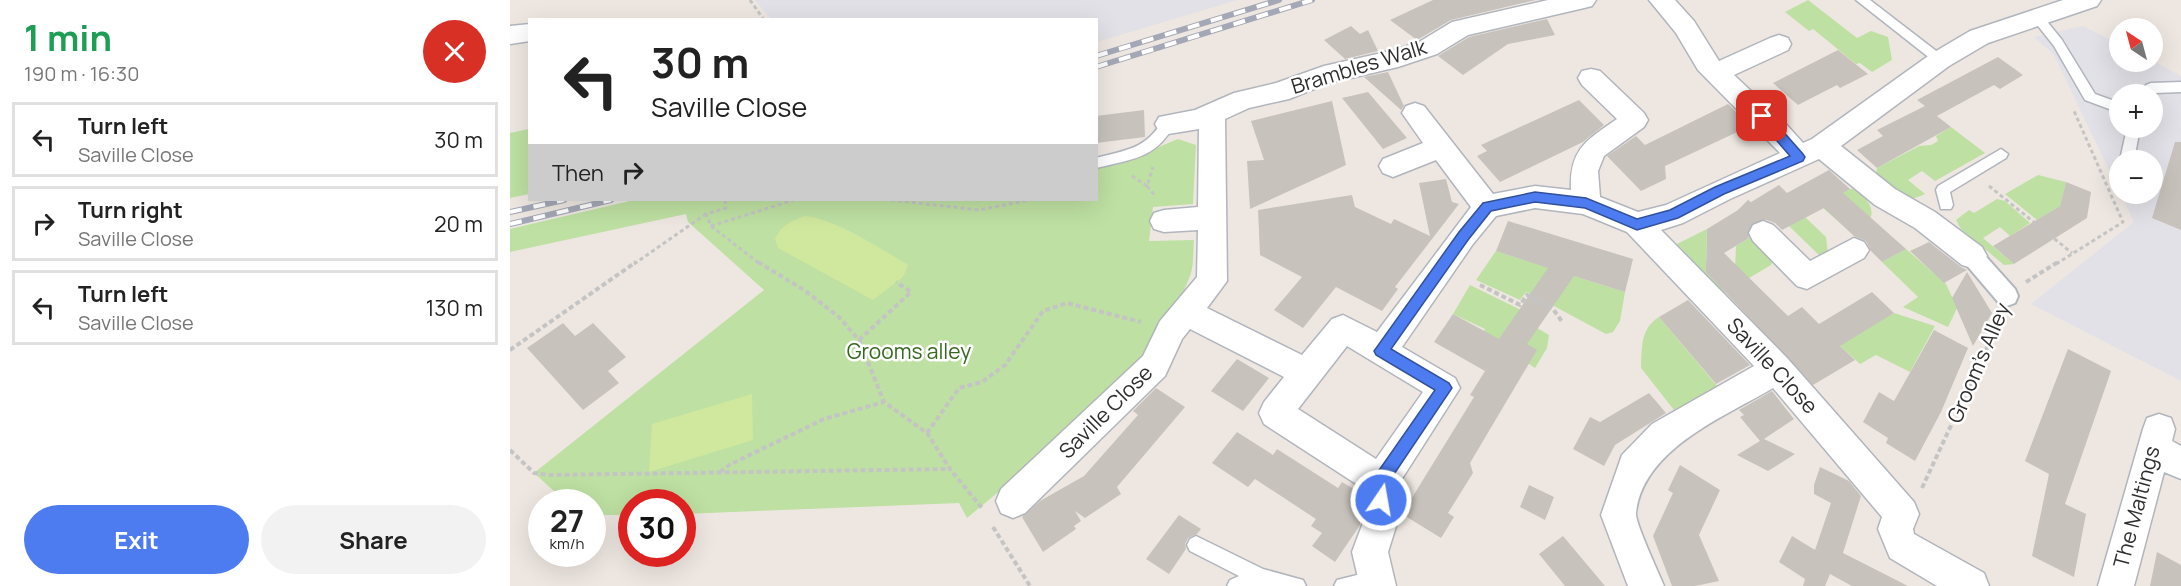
<!DOCTYPE html>
<meta charset="utf-8">
<style>
:root{--surface:#fff;--page:#f2f2f2;--text:#222;--muted:#767676;--line:#e0e0e0;--accent:#4c7cf0}
body{margin:0;font-family:Manrope,sans-serif;background:var(--page);color:var(--text);height:100vh;display:flex;flex-direction:column;font-size:22px;white-space:nowrap}
*{box-sizing:border-box;margin:0}
p{font-size:20px;color:var(--muted)}
.icon{flex:none;width:33px;height:33px;fill:none;stroke:currentColor;stroke-width:2;stroke-linecap:round;stroke-linejoin:round}
.map{position:relative;flex:1;overflow:hidden}
.side{display:flex;flex-direction:column;background:var(--surface);width:510px}
.side>*{flex:none}
.hud{position:absolute;left:18px;top:18px;width:570px;height:183px;border-radius:0px;box-shadow:0 6px 24px #0002;background:#fff;color:var(--text);overflow:hidden}
.needle{width:39px;rotate:324deg}
.tools{position:absolute;left:1599px;top:18px;display:grid;gap:12px}
.tools a{display:grid;place-items:center;width:54px;height:54px;border-radius:50%;background:var(--surface);box-shadow:0 6px 24px #0002;font-size:30px}
.speed{position:absolute;left:18px;top:489px;display:flex;gap:12px;font-size:30px;font-weight:700;text-align:center}
.speed>*{display:grid;place-content:center;width:78px;height:78px;border-radius:50%;background:var(--surface);box-shadow:0 6px 24px #0002;line-height:1}
.speed small{font-size:15px;font-weight:400}
.speed .limit{border:9px solid #d22;background:#fff;color:#111}
.pin{position:absolute;display:grid;place-items:center;width:51px;height:51px;color:#fff;margin:-26px;border-radius:12px;box-shadow:0 3px 9px #0006}
.me{position:absolute;width:66px;margin:-33px;rotate:12deg;stroke-linejoin:round;filter:drop-shadow(0 0 4px #0008)}
.turn{display:flex;align-items:center;gap:21px;height:126px;padding:0 24px;font-size:27px}
.turn .icon{width:78px;height:78px;stroke-width:2.5}
.turn b{display:block;font-size:42px;line-height:51px}
.then{display:flex;align-items:center;height:57px;padding:0 24px;background:#0003;gap:12px;font-size:22px}
.round{display:grid;place-items:center;flex:none;width:63px;height:63px;border-radius:32px;background:var(--page)}
.head{display:flex;align-items:center;justify-content:space-between;height:102px;padding:0 24px}
h1{font-size:36px;font-weight:700;line-height:45px;color:#1e9e55}
.cta{display:flex;gap:12px;margin-top:auto;padding:12px 24px}
.cta a{flex:1;height:69px;border-radius:36px;background:var(--accent);color:#fff;font-size:24px;font-weight:700;line-height:69px;text-align:center}
.cta a+a{background:var(--page);color:var(--text)}
ul{padding:0;list-style:none}
li{display:flex;align-items:center;gap:18px;height:75px;margin:0 12px 9px;padding:0 12px;border:3px solid var(--line);border-radius:0px}
li div{flex:1}
li b{display:block;font-size:22px}
li em{font-style:normal}
main{display:flex;flex:1;min-height:0}
.map>svg:first-child{display:block}
.industrial{fill:#e2e1e7;fill-rule:evenodd}
.green{fill:#bee0a2}
.pitch{fill:#d0e79e}
.building{fill:#c7c2bc}
.lines{fill:none;stroke-linecap:round;stroke-linejoin:round}
.minor-tunnel{stroke:#c8c2bd;stroke-width:26;stroke-dasharray:26 14;stroke-linecap:butt}
.service-casing{stroke:#b1b5bd;stroke-width:3}
.pedestrian-casing{stroke:#b1b5bd;stroke-width:4}
.minor-casing{stroke:#b1b5bd;stroke-width:3}
.path-far1{stroke:#c4c4c4;stroke-width:3;stroke-dasharray:4 3;stroke-linecap:butt}
.path{stroke:#c4c4c4;stroke-width:4;stroke-dasharray:5 3;stroke-linecap:butt}
.service{fill:#fff;fill-rule:evenodd}
.pedestrian{fill:#fff;fill-rule:evenodd}
.minor{fill:#fff;fill-rule:evenodd}
.rail-casing{stroke:#a4a8b6;stroke-width:6}
.rail{stroke:#fff;stroke-width:4;stroke-dasharray:12;stroke-linecap:butt}
.route{fill:#4c7cf0;stroke:#31519c;stroke-width:1.5}
.labels{text-anchor:middle;stroke-width:5;stroke-linejoin:round;paint-order:stroke}
.street-label{font-size:21px;fill:#2e2e2e;stroke:#fff}
.park-label{font-size:21px;fill:#376820;stroke:#fff}
</style>
<main>
<section class="side">
<div class="head"><div><h1>1 min</h1><p>190 m · 16:30</p></div><a class="round" style="background:#d93025;color:#fff"><svg class="icon" aria-label="close" viewBox="0 0 24 24"><path d="M6 6l12 12M18 6L6 18"/></svg></a></div>
<ul>
<li><svg class="icon" aria-label="left" viewBox="0 0 24 24"><path d="M17 20v-9H6M10 6l-5 5 5 5"/></svg><div><b>Turn left</b><p>Saville Close</p></div><em>30 m</em></li>
<li><svg class="icon" aria-label="right" viewBox="0 0 24 24"><path d="M7 20v-9h11M14 6l5 5-5 5"/></svg><div><b>Turn right</b><p>Saville Close</p></div><em>20 m</em></li>
<li><svg class="icon" aria-label="left" viewBox="0 0 24 24"><path d="M17 20v-9H6M10 6l-5 5 5 5"/></svg><div><b>Turn left</b><p>Saville Close</p></div><em>130 m</em></li>
</ul>
<div class="cta"><a>Exit</a><a>Share</a></div>
</section>
<div class="map">
<svg width="1671" height="586" viewBox="0 0 1671 586">
<rect width="100%" height="100%" fill="#eee7e1"/>
<!-- industrial -->
<path class="industrial" d="M245 0H727L587 42 586 20 261 19Z
M1573 26 1609 44 1610 62 1643 61 1671 76V381L1521 304 1624 222 1611 194H1642V160H1610L1609 191 1544 55 1524 37ZM1610 94H1642V128H1610Z"/>
<!-- green -->
<path class="green" d="M1298 0 1347 38 1361 31 1378 37 1382 60 1362 72 1350 63 1346 64 1303 29 1299 31 1275 12Z
M1441 127 1475 153 1425 181 1412 171 1398 180 1415 194C1391 206 1385 192 1366 177L1367 168 1409 146 1421 145 1428 141 1426 136Z
M19 129V194L0 198V133Z
M668 139 686 145 683 204 643 207 639 241 684 240C683 251 684 266 680 276 645 371 533 455 457 518L449 503 173 514 172 502H122L121 515H83L82 502H56L24 473 254 290 178 222 176 214 0 252V229L124 200H586L587 167 605 165Z
M1528 175 1556 182 1550 206 1527 220 1495 194Z
M1340 189H1343C1353 197 1364 203 1361 217L1338 230 1313 208 1312 204Z
M1487 199 1495 201 1520 223 1500 236 1490 227 1473 238 1504 264 1494 265 1451 229 1446 220 1459 210 1464 213Z
M1295 217 1316 237 1318 253 1311 257 1279 226Z
M1197 229 1196 262 1225 268 1226 246 1244 235 1263 260 1261 265 1214 293 1167 244Z
M1396 249 1436 284 1447 308 1438 327 1393 307 1408 297 1372 262Z
M986 251 1115 292 1110 321 1103 332 1096 334 1027 297 1016 292 1010 300 966 280Z
M960 285 1011 310 1007 316 1039 335 1037 348 1025 368 973 333 975 329 943 314Z
M1384 313 1425 326 1400 372 1366 355 1350 364 1327 343Z
M1149 317 1207 386 1164 410 1131 368C1132 347 1130 329 1149 317Z"/>
<!-- pitch -->
<path class="pitch" d="M295 216C325 219 372 249 398 265L393 277 363 300 268 248 265 239C271 225 281 221 295 216Z
M242 394 243 440 139 472 142 424Z"/>
<!-- building -->
<path class="building" d="M923 0H1026L941 20 907 40 880 20Z
M1037 19 1045 35 998 44 953 75 928 56 959 37Z
M841 26 850 34 858 30 868 51 835 59 814 40Z
M1328 50 1358 74 1330 88 1327 85 1288 105 1263 83Z
M1488 57 1513 75 1490 89 1484 85 1427 116 1441 127 1367 168 1347 150 1373 136 1367 130 1415 106 1407 100Z
M878 72 894 106 891 110 854 77Z
M858 92 897 138 873 149 832 98Z
M1069 100 1094 125 1073 142 990 182 967 156 977 151 971 145Z
M822 101 836 165 740 209 737 161 754 160 741 121Z
M1218 104 1240 126 1155 166 1156 179 1131 191 1097 156 1126 136 1135 145Z
M634 110 635 137 586 143V116Z
M1665 142H1671V230L1642 218Z
M1319 170 1340 189 1333 193 1396 249 1372 262 1361 251 1356 241 1344 236 1314 208 1272 230 1265 223 1254 219 1242 223 1237 232 1239 238 1214 253 1278 316 1292 307 1309 324 1362 292 1384 313 1330 346 1345 360 1303 385 1196 272 1197 229 1269 185 1277 193Z
M936 179 942 202 949 204 885 287 888 289 872 311 826 287 793 328 764 310 792 277 750 255 748 210 842 195 845 207 881 224 884 219 920 236 909 183Z
M1556 182 1581 192 1577 218 1504 264 1483 246 1550 206Z
M998 221 1123 259 1115 292 1064 276 1017 344 1027 350 960 463 963 473 938 513 944 517 931 538 892 514 964 397 960 395 975 371 924 342 943 314 989 339 1038 268 986 251Z
M1419 242 1451 267 1457 270 1434 283 1400 251Z
M1457 272 1482 313 1463 346 1442 298Z
M1178 300 1240 365 1206 384 1149 317Z
M53 323 65 336 83 323 116 357 98 371 109 383 73 410 17 348Z
M1424 330 1458 348 1431 412 1405 461 1376 443 1378 438 1353 422 1369 392 1384 401Z
M1558 349 1601 371 1555 504 1576 514 1564 577 1522 556 1539 474 1515 461Z
M727 359 759 378 733 411 701 391Z
M646 388 675 407 607 487 611 494 575 518 565 511 571 521 564 526 566 529 533 552 512 517 530 501 574 476 628 415 623 411Z
M1262 391 1284 419 1254 439 1285 454 1258 471 1227 455 1250 441 1230 417 1234 415 1229 410Z
M1139 393 1156 413 1105 445 1094 466 1063 449 1080 417 1090 422Z
M727 432 763 455 767 449 828 488 832 482 852 494 850 525 825 562 802 546 812 533 801 526 806 519 745 479 738 487 702 463Z
M1170 465 1210 490 1189 535 1209 581 1185 586H1162L1143 536 1163 493 1158 490Z
M1310 467 1339 481 1351 496 1333 553 1398 586H1342L1320 574 1315 586H1293L1295 579 1269 562 1282 536 1305 550 1321 503 1304 494V485Z
M1019 485 1044 497 1035 520 1010 507Z
M669 515 691 529 687 534 678 538 675 544 676 549 659 574 636 559Z
M1053 536 1095 586H1055L1029 554Z
M1647 552 1671 565V586H1640Z"/>
<g class="lines">
<!-- minor-tunnel -->
<path class="minor-tunnel" d="M1229 209 1253 233"/>
<!-- service casing -->
<g class="service-casing">
<path id="service" d="M1346 0H1360L1434 57 1436 60 1434 63H1426Z
M1527 13 1531 14 1552 40 1585 94 1610 103V113L1575 100 1544 46 1521 17Z
M1671 82V92L1645 93 1642 96 1631 94 1636 85 1641 83Z
M658 119 665 124C645 159 623 159 586 168V158C617 150 636 149 653 120Z
M1617 128H1630L1624 160H1610Z
M1491 149 1498 154 1496 158 1440 192 1443 205 1441 209H1431L1426 190 1428 186Z
M686 536 753 569 793 580 796 586H717L720 580 729 576 680 551 677 545 680 539Z
M867 570 873 573 876 579 872 586H824L827 580Z"/>
</g>
<!-- pedestrian casing -->
<g class="pedestrian-casing">
<path id="pedestrian" d="M1462 247 1470 250 1505 289 1508 296 1505 303 1497 306 1489 303 1454 262 1451 256 1454 250Z"/>
</g>
<!-- minor casing -->
<g class="minor-casing">
<path id="minor" d="M1038 0H1086L1082 6 1074 8 958 35 927 54 888 67 819 83 779 99 739 108 715 119 717 281 697 308 792 355 822 319 833 315 867 332 961 207 926 160 883 177 873 173 869 166 873 159 913 143 892 113 896 106 905 103 914 106 983 194 1025 186 1061 190C1059 149 1077 140 1107 119L1072 85 1068 78 1072 71 1081 69 1090 71 1134 113 1138 120 1134 127 1094 156 1088 171 1090 197 1128 212 1156 205 1270 153 1188 70 1166 33 1139 0H1165L1184 21 1209 61 1260 38 1269 35 1278 38 1281 44 1278 50 1224 75 1275 123 1293 143 1302 139 1421 54 1460 31 1553 0H1591L1587 6 1478 43 1439 66 1331 146 1385 189 1425 212 1472 247 1477 256 1472 265 1462 268 1452 265 1405 228 1365 205 1309 159 1220 199 1173 223 1151 230 1278 359 1404 502 1409 514 1403 529 1404 534 1474 573 1479 586H1427L1380 558 1368 529 1372 517 1263 388C1214 417 1133 449 1126 513 1125 523 1149 573 1154 586H1118L1091 515 1112 455 1142 424 1244 366 1117 232 1073 214 1025 208 986 216 963 244 892 347 945 378 950 388 888 485V520L878 552 886 586H850L842 552 854 520V489L754 424 749 413 754 402 774 377 680 329 672 339 655 376 515 513 503 518 491 513 486 501 491 489 633 356 650 321 687 277 688 230 654 232 644 229 640 221 644 213 654 210 688 207 689 129 658 134 649 131 645 124 649 117 685 110 724 93 766 83 814 66 885 50 909 42 942 22ZM837 346 913 392 866 459 788 409Z
M20 24V41L0 44V26Z
M1253 221 1263 225 1300 261 1344 238 1354 242 1359 250 1354 258 1297 289 1287 286 1243 241 1239 233 1243 225Z
M1649 414 1661 418 1665 429 1662 441 1671 446V479L1654 472 1624 586H1588L1633 429 1637 418Z"/>
</g>
<!-- path-far1 -->
<path class="path-far1" d="M240 0 254 20
M622 176 637 186 643 167
M637 186 646 197
M1479 186 1562 253
M215 200 216 208 196 214 201 226 250 264
M381 200 469 210 519 200
M201 226 284 200
M124 264 196 214
M1546 264 1613 222 1564 111"/>
<!-- path -->
<path class="path" d="M248 262 294 290 329 317 349 340 374 402 417 433 440 469 472 508
M1516 282 1548 262
M970 285 1010 305 1017 295 1043 309 1053 323
M349 340 401 292 386 282
M0 350 126 262
M417 433 449 388 472 382 495 365 533 311 557 303 631 322
M0 450 24 473 39 475 440 469
M210 472 219 465 314 419 374 402
M1412 488 1490 320
M483 527 520 586"/>
<!-- service -->
<use href="#service" class="service"/>
<!-- pedestrian -->
<use href="#pedestrian" class="pedestrian"/>
<!-- minor -->
<use href="#minor" class="minor"/>
<!-- rail casing -->
<g class="rail-casing">
<path id="rail" d="M586 56 769 0
M586 67 802 0
M0 212 54 200
M0 224 101 200"/>
</g>
<!-- rail -->
<use href="#rail" class="rail"/>
</g>
<!-- route -->
<path class="route" d="M1252 111 1256 112 1293 154 1295 157 1293 161 1214 194 1168 218 1127 230 1075 208 1025 202 981 211 958 240 881 349 939 383 942 388 878 483 876 506 871 508 865 506 863 500 865 476 925 390 866 355 864 351 949 232 973 203 1025 192 1076 198 1127 219 1160 210 1205 187 1280 156 1248 119 1246 116Z"/>
<g class="labels">
<!-- street labels -->
<g class="street-label">
<text transform="translate(849 67) rotate(-17)" y="7">Brambles Walk</text>
<text transform="translate(1469 363) rotate(-67)" y="7">Groom's Alley</text>
<text transform="translate(1262 366) rotate(47)" y="7">Saville Close</text>
<text transform="translate(596 412) rotate(-45)" y="7">Saville Close</text>
<text transform="translate(1627 507) rotate(-75)" y="7">The Maltings</text>
</g>
<!-- park labels -->
<g class="park-label">
<text x="399" y="359">Grooms alley</text>
</g>
</g>
</svg>
<div class="tools">
<a><svg class="needle" viewBox="-14 -14 28 28"><path d="M0-13l5 13h-10z" fill="#e53935"/><path d="M0 13l5-13h-10z" fill="#767676"/></svg></a>
<a>+</a>
<a>−</a>
</div>
<div class="speed"><div>27<small>km/h</small></div><div class="limit">30</div></div>
<div class="pin" style="left:1252px;top:116px;background:#d93025"><svg class="icon" aria-label="arrive" viewBox="0 0 24 24"><path d="M6 21V4h12l-3 4 3 4H6"/></svg></div>
<svg class="me" style="left:871px;top:500px" viewBox="-20 -20 40 40"><circle r="17" fill="#4c7cf0" stroke="#fff" stroke-width="3"/><path d="M0-11L8 9 0 5-8 9z" fill="#fff"/></svg>
<div class="hud">
<div class="turn"><svg class="icon" aria-label="left" viewBox="0 0 24 24"><path d="M17 20v-9H6M10 6l-5 5 5 5"/></svg><div><b>30 m</b>Saville Close</div></div>
<div class="then">Then<svg class="icon" aria-label="right" viewBox="0 0 24 24"><path d="M7 20v-9h11M14 6l5 5-5 5"/></svg></div>
</div>
</div>
</main>
